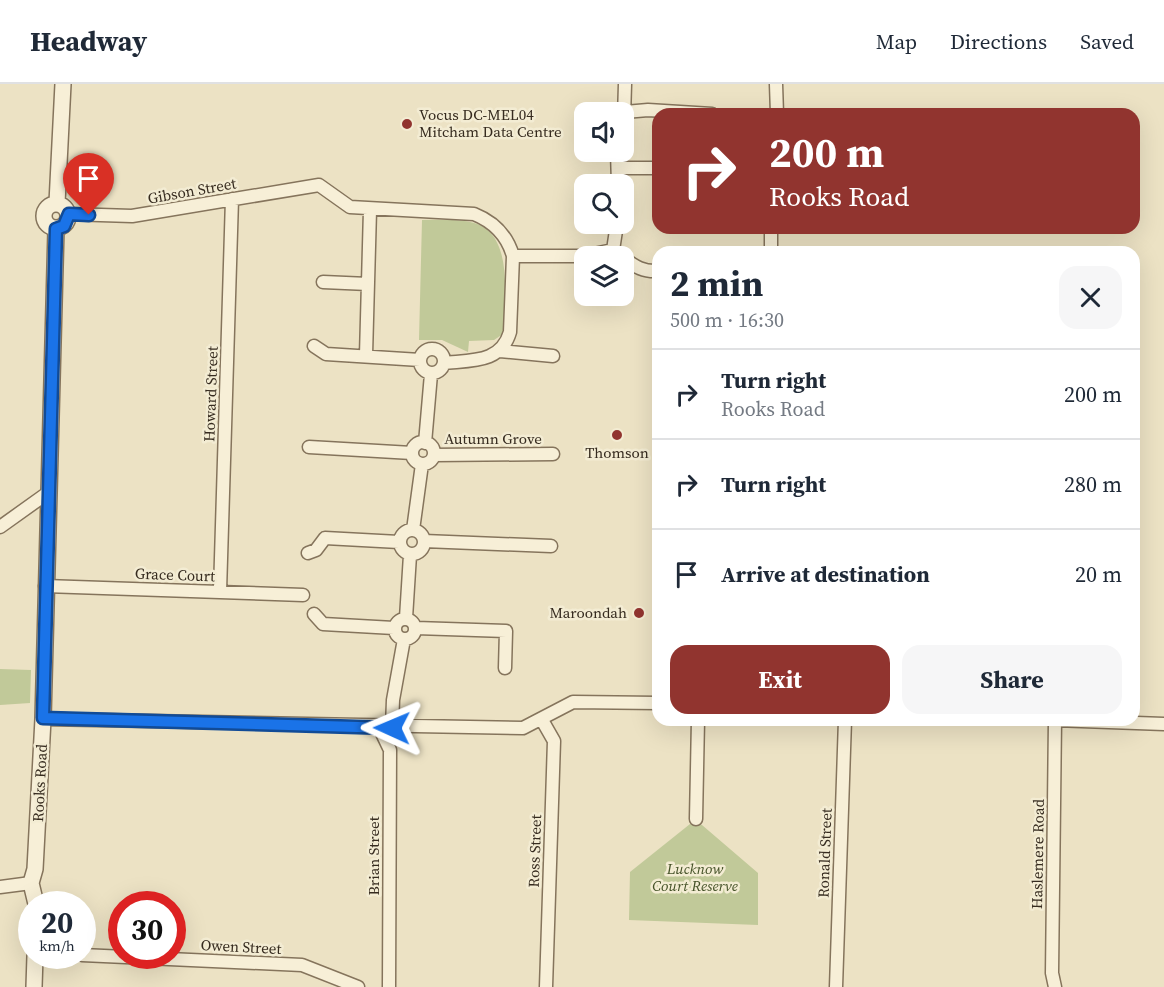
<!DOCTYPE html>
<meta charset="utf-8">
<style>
:root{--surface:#fff;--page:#f6f6f7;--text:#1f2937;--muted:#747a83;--line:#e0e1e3;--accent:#91342f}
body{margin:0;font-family:"Source Serif 4",serif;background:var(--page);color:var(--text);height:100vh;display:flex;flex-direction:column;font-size:22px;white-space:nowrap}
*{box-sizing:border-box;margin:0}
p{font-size:20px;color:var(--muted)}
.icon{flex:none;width:33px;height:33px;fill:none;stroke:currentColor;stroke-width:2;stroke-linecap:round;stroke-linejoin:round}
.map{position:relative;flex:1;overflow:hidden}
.drawer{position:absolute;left:652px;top:162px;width:488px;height:480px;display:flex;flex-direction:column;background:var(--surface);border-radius:18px;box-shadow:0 6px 24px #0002}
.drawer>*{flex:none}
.top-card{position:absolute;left:652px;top:24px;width:488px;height:126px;border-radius:18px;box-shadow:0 6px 24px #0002;background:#91342f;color:#fff;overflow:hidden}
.controls{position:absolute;left:574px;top:18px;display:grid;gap:12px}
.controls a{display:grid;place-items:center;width:60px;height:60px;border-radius:12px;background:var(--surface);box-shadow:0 6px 24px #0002;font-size:30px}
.speed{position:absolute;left:18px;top:807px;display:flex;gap:12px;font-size:30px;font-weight:700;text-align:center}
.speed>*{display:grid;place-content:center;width:78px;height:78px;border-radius:50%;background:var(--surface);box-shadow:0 6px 24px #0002;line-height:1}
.speed small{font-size:15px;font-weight:400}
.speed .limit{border:9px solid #d22;background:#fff;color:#111}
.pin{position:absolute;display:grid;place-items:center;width:51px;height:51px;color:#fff;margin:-62px -26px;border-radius:50% 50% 50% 0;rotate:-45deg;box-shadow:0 0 6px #0007}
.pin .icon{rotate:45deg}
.me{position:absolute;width:66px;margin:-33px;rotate:271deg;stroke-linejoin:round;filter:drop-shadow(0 0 4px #0008)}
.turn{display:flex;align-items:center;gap:21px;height:126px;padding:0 18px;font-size:27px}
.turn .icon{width:78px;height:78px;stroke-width:2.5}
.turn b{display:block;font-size:42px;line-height:51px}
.round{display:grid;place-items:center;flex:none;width:63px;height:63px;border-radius:18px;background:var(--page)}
.headline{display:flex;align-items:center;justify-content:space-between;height:102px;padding:0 18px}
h1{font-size:36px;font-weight:700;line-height:45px}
.cta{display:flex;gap:12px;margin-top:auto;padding:12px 18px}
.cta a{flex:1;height:69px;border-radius:18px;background:var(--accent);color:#fff;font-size:24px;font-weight:700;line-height:69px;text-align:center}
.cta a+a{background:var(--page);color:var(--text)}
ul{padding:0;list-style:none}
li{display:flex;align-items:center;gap:18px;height:90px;padding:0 18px;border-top:2px solid var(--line)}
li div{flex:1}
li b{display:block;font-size:22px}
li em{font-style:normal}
header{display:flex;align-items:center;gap:36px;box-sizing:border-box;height:84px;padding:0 30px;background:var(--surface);border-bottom:2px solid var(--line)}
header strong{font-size:28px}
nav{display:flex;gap:33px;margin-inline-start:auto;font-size:21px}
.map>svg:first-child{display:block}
.green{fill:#c1c999}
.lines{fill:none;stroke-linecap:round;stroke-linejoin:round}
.minor-casing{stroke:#85745c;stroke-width:15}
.tertiary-casing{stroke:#85745c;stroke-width:18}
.minor{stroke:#f7efd7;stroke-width:12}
.tertiary{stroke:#f7efd7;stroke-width:15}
.route-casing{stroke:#114b97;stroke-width:15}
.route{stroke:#1a73e8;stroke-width:10}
.poi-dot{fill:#91342f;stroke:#f3ecd3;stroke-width:2}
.labels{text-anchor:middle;stroke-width:5;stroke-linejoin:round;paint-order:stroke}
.poi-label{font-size:15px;fill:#362b1f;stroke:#f3ecd3;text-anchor:start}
.street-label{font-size:15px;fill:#362b1f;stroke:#f3ecd3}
.park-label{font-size:15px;font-style:italic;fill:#445127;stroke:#f3ecd3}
</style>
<header>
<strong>Headway</strong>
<nav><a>Map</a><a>Directions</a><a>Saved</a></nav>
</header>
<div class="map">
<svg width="1164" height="903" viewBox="0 0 1164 903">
<rect width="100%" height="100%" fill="#ece2c4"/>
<!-- green -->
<path class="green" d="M422 136C438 136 455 135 470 138 516 146 504 217 503 250L494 256 469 257 468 268 442 256H419Z
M0 585 31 586 30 619 0 621Z
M690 740 702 741 758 789V841L629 836 630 788Z"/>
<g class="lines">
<!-- minor casing -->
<g class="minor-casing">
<path id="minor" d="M776 0 777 30
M625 28 648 26 712 30
M624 33 625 0
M617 68 618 100
M619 84H658
M69 130 132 132 319 101 350 123 474 130C494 138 507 151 513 172L510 248C501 279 472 276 444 279
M613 166 617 140
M771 168V144
M513 172H584L613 166 621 172
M624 174C635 183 644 188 658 187
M323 198 368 200
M314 262 326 270 420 276
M420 277a12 12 0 1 1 24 0a12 12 0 1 1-24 0Z
M500 267 553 272
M366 271 370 126
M412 369a11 11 0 1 1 22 0a11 11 0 1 1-22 0Z
M425 359 431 290
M309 363 412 369
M434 371 553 370
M0 443 49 408
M400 458a12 12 0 1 1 24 0a12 12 0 1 1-24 0Z
M413 446 422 380
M424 457 551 462
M308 469 316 466 325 454 399 458
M45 502 303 511
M220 507 232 115
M314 530 323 540 394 544
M406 534 410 471
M395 545a10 10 0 1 1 20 0a10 10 0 1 1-20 0Z
M416 544 506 547 505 584
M43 635 523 644 573 618 658 619
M542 636 554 657 546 903
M1054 636 1164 640
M1055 636 1052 889 1055 903
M379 643 390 666 389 903
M392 643 393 616 404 555
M696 735 698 636
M0 803 31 799
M82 871 302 881 358 903
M836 903 845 636"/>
</g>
<!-- tertiary casing -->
<g class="tertiary-casing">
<path id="tertiary" d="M57 119 63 0
M44 132a12 12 0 1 1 24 0a12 12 0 1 1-24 0Z
M36 820 31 799 35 785 43 635 56 145
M34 903 35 872"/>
</g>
<!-- minor -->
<use href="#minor" class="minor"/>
<!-- tertiary -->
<use href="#tertiary" class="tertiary"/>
</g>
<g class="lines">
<!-- route casing -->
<g class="route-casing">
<path id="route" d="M89 131 69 130 64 142 56 145 43 634 392 644"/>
</g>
<!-- route -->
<use href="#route" class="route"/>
</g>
<!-- markers -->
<g class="poi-dot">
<circle cx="407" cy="40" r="6"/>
<circle cx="617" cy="351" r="6"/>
<circle cx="639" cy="529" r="6"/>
</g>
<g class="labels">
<!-- poi labels -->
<g class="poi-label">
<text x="419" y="36">Vocus DC-MEL04<tspan x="419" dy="17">Mitcham Data Centre</tspan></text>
<text x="617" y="374" text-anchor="middle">Thomson</text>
<text x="627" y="534" text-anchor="end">Maroondah</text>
</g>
<!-- street labels -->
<g class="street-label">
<text transform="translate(192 107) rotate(-10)" y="5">Gibson Street</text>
<text transform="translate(211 310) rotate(-88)" y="5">Howard Street</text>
<text x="493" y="360">Autumn Grove</text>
<text transform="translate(175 491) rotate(2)" y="5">Grace Court</text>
<text transform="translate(40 699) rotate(-87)" y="5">Rooks Road</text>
<text transform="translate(535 767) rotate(-88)" y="5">Ross Street</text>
<text transform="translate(825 769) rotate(-88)" y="5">Ronald Street</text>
<text transform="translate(1038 770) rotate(-89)" y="5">Haslemere Road</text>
<text transform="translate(374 772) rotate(-90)" y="5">Brian Street</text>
<text transform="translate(241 863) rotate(3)" y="5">Owen Street</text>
</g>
<!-- park labels -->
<g class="park-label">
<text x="695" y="790">Lucknow<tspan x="695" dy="17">Court Reserve</tspan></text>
</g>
</g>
</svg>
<div class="controls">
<a><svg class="icon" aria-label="sound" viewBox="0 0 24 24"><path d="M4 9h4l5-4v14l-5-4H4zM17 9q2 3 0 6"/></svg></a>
<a><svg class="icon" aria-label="search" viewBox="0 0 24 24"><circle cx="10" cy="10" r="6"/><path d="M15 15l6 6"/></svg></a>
<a><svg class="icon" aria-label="layers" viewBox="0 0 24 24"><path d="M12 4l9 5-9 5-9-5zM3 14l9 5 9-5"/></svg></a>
</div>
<div class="speed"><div>20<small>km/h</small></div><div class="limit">30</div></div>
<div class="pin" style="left:89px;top:131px;background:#d93025"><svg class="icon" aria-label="arrive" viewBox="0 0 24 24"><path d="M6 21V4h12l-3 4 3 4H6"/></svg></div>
<svg class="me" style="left:392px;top:644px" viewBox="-20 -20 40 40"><path d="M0-17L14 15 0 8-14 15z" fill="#1a73e8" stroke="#fff" stroke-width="4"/></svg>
<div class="top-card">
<div class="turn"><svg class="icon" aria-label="right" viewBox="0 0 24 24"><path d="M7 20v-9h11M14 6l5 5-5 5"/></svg><div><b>200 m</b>Rooks Road</div></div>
</div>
<section class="drawer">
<div class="headline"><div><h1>2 min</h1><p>500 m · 16:30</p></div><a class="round"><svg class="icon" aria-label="close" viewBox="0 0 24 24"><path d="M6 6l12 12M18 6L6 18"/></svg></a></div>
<ul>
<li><svg class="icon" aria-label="right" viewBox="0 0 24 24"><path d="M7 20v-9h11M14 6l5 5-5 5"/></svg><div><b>Turn right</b><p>Rooks Road</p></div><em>200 m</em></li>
<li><svg class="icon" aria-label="right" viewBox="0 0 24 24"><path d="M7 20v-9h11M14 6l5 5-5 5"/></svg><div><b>Turn right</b></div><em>280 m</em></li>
<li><svg class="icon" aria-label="arrive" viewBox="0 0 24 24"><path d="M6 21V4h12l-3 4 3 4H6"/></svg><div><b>Arrive at destination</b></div><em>20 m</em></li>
</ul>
<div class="cta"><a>Exit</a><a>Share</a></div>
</section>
</div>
